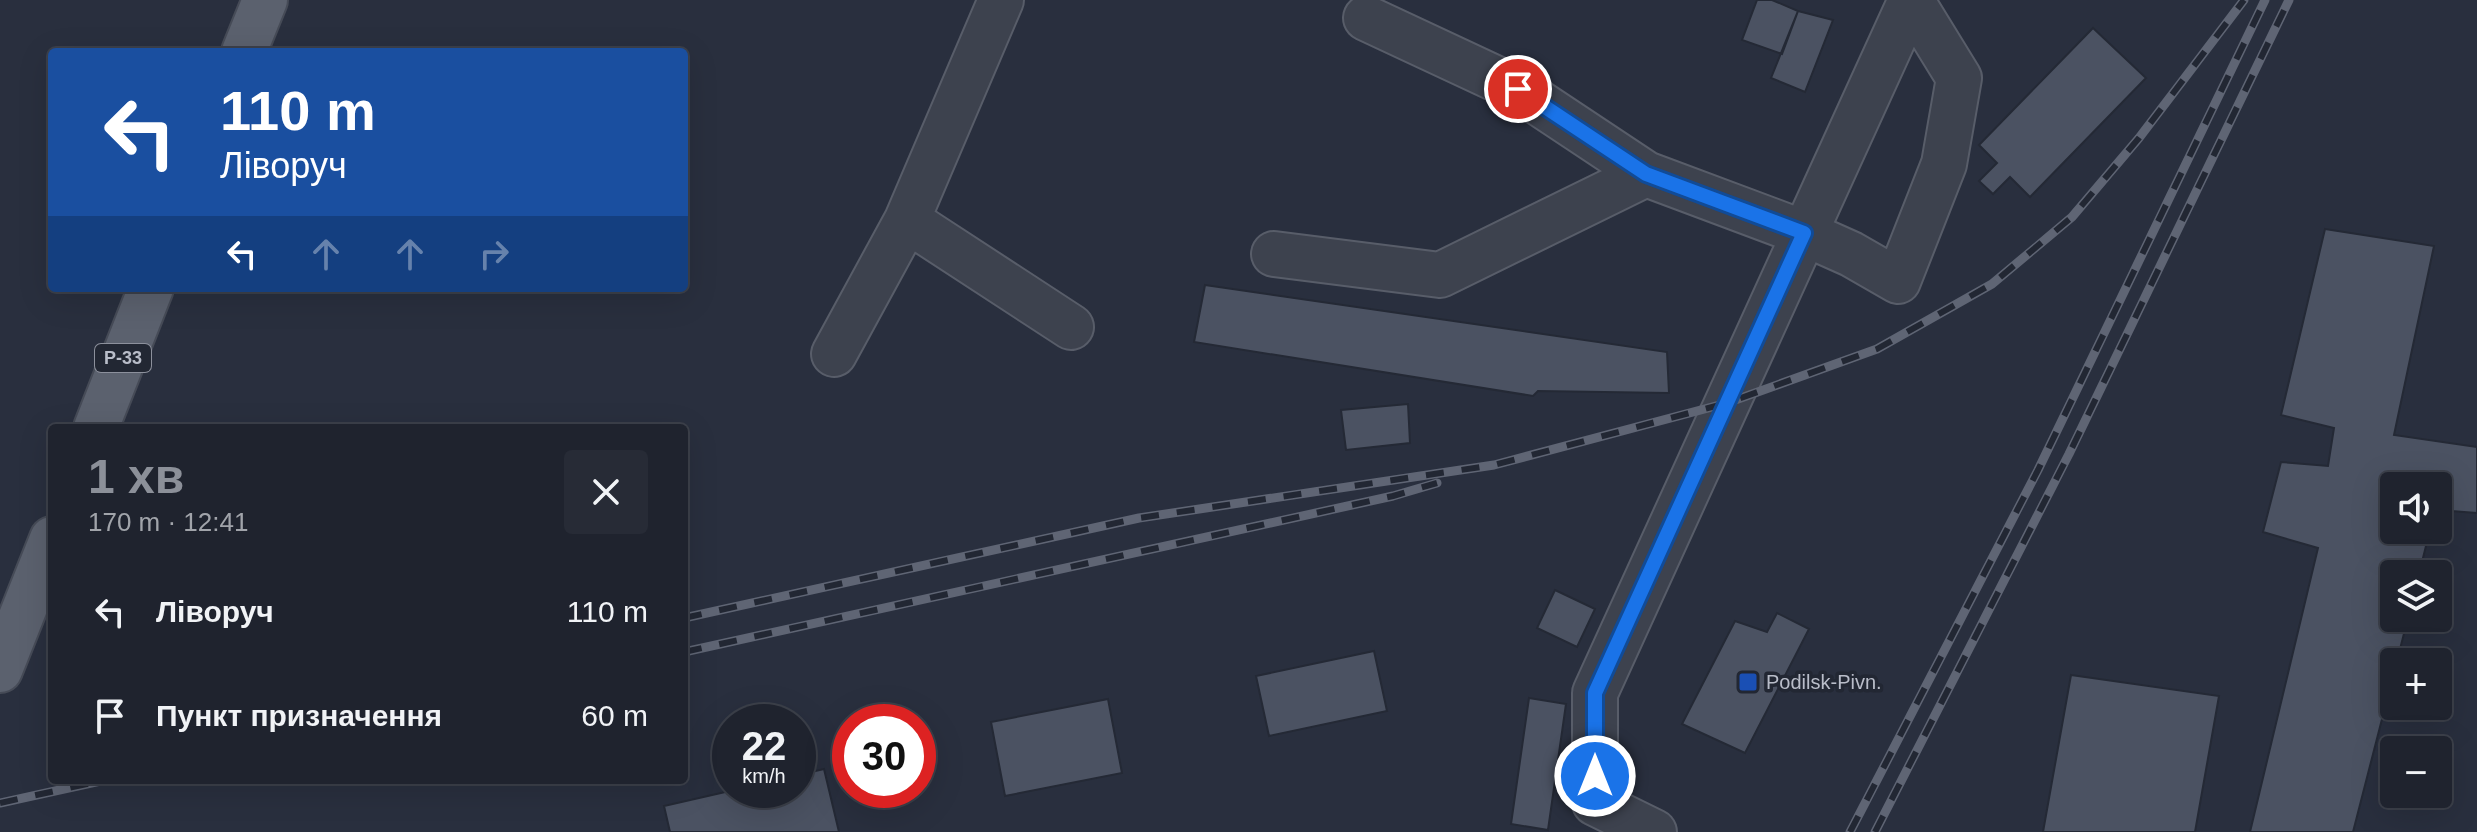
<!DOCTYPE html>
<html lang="uk">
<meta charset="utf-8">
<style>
:root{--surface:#1f232e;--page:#272b36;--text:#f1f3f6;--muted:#a1a4aa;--line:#3c404a;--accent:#8c9099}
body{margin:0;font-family:Helvetica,sans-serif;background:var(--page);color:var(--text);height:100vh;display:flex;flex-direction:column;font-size:30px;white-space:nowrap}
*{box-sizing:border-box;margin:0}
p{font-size:26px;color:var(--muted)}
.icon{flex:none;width:44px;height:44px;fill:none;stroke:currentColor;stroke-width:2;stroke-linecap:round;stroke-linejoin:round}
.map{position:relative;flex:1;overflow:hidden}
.details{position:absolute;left:48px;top:424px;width:640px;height:360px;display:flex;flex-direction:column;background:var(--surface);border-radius:8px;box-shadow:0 8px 32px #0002,0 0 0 2px var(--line)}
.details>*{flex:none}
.banner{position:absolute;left:48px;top:48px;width:640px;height:244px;border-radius:8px;box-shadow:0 8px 32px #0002,0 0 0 2px var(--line);background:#1a4fa0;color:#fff;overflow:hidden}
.controls{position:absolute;left:2380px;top:472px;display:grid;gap:16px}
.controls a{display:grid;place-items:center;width:72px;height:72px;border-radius:8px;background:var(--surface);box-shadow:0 8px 32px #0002,0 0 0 2px var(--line);font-size:40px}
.speed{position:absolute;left:712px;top:704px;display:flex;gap:16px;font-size:40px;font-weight:700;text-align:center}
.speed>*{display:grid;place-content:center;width:104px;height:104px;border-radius:50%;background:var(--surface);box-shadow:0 8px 32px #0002,0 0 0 2px var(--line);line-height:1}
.speed small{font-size:20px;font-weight:400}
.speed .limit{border:12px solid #d22;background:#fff;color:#111}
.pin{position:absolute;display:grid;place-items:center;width:68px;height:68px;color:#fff;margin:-34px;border:4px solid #fff;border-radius:50%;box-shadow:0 2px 8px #0007}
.me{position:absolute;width:88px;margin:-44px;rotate:0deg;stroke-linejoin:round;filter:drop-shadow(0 0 6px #0008)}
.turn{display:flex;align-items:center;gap:28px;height:168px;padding:0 40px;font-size:36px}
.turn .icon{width:104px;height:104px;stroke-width:2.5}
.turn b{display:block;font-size:56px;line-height:68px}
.lanes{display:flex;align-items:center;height:76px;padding:0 40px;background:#0003;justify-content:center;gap:40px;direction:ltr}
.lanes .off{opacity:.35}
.round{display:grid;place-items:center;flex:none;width:84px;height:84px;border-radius:8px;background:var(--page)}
.overview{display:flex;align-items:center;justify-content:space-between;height:136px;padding:0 40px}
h1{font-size:48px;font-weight:700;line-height:60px;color:var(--accent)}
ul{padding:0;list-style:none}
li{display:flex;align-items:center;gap:24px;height:104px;padding:0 40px}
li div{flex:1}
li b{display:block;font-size:30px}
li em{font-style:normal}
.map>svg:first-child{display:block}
.building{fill:#4b5262;stroke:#242935;stroke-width:2}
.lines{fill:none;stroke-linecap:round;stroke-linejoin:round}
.minor-casing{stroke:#585d69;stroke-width:48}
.major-casing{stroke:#464b57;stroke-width:48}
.minor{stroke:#3d424e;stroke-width:44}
.major{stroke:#5b616e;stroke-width:44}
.rail-casing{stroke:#5f6574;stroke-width:9}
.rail{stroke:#222733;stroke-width:6;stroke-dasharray:18;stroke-linecap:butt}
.route-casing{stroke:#114b97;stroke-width:20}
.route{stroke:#1a73e8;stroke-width:14}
.transit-dot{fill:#1a4fb4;stroke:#222733;stroke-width:3}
.labels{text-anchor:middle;stroke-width:7;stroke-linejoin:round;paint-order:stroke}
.shield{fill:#222733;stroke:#8c909c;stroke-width:2}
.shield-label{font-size:18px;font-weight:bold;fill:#b9bdc9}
.poi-label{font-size:20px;fill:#b9bdc9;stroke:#222733;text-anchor:start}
</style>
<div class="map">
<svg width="2477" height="832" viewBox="0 0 2477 832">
<rect width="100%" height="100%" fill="#292f3e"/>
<!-- building -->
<path class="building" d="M1757 0H1772L1798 11 1782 54 1742 40Z
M1798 11 1833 20 1805 92 1771 78Z
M2093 28 2146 78 2030 197 2010 177 1993 194 1979 181 1997 163 1979 145Z
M2325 229 2434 246 2394 435 2477 447V513L2438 510V486H2394V530H2430L2419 574H2394V618H2408L2353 832H2250L2318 548 2263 532 2281 462 2328 466 2334 428 2281 415Z
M1205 285 1667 352 1669 393 1538 391 1533 396 1194 342Z
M1408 404 1410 443 1346 450 1341 410Z
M1555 590 1595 609 1577 647 1537 628Z
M1777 613 1809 629 1745 753 1682 724 1735 621 1767 632Z
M1374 651 1387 711 1269 736 1256 676Z
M2071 675 2219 696 2195 832H2043Z
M1529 698 1566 704 1548 830 1511 824Z
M1108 699 1122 773 1005 796 991 722Z
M824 769 839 832H670L664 806 734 790H798V775Z"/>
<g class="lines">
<!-- minor casing -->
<g class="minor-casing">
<path id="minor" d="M1366 18 1518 89 1646 174 1804 233 1851 254 1898 281 1944 164 1959 78 1911 0
M907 220 1071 327
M1274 254 1440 275 1646 174
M834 354 907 220 1001 0
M1654 832 1595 803V693L1911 0"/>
</g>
<!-- major casing -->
<g class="major-casing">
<path id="major" d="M244 52 265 0
M96 428 151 288
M0 670 52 539"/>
</g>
<!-- minor -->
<use href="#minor" class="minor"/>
<!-- major -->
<use href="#major" class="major"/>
<!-- rail casing -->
<g class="rail-casing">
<path id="rail" d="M684 618 1139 518 1494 465 1727 403 1877 349 1992 284 2072 217 2139 138 2244 0
M684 652 1393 496 1437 483
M0 803 105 780
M1850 832 2038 470 2265 0
M1875 832 2069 454 2289 0"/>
</g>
<!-- rail -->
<use href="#rail" class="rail"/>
</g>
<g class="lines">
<!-- route casing -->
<g class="route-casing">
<path id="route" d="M1518 89 1646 174 1804 233 1595 693V776"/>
</g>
<!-- route -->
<use href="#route" class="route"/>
</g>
<!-- markers -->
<rect class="transit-dot" x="1738" y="672" width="20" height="20" rx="4"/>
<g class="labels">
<!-- shield labels -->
<rect class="shield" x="95" y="344" width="56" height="28" rx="6"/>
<g class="shield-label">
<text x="123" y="364">Р-33</text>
</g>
<!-- poi labels -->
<g class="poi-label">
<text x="1766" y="689">Podilsk-Pivn.</text>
</g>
</g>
</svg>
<div class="controls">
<a><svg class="icon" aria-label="sound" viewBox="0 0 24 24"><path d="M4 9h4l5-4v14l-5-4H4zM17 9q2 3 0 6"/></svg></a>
<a><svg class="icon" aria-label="layers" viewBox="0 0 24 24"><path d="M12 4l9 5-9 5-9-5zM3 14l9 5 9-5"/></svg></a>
<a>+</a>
<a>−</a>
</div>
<div class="speed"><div>22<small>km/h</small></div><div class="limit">30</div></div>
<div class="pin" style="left:1518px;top:89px;background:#d93025"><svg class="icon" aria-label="arrive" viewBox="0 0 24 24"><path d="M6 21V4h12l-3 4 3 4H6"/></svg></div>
<svg class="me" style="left:1595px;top:776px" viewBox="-20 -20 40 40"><circle r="17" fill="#1a73e8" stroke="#fff" stroke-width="3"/><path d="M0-11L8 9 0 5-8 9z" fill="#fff"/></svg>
<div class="banner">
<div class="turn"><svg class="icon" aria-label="left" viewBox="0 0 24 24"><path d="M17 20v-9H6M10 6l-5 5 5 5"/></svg><div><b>110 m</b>Ліворуч</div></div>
<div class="lanes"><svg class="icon" aria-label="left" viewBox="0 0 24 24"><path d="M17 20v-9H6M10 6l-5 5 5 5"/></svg><svg class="icon off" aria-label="ahead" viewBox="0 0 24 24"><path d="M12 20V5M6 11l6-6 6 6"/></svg><svg class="icon off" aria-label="ahead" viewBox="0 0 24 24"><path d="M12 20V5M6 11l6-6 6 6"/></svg><svg class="icon off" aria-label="right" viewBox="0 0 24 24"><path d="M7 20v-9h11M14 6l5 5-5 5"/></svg></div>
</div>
<section class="details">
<div class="overview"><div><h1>1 хв</h1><p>170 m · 12:41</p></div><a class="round"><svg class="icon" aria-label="close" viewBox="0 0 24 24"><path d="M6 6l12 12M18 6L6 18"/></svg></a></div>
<ul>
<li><svg class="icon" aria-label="left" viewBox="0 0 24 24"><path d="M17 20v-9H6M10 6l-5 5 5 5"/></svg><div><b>Ліворуч</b></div><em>110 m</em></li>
<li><svg class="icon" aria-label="arrive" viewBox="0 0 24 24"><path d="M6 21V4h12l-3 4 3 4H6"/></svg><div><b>Пункт призначення</b></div><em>60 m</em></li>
</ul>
</section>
</div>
